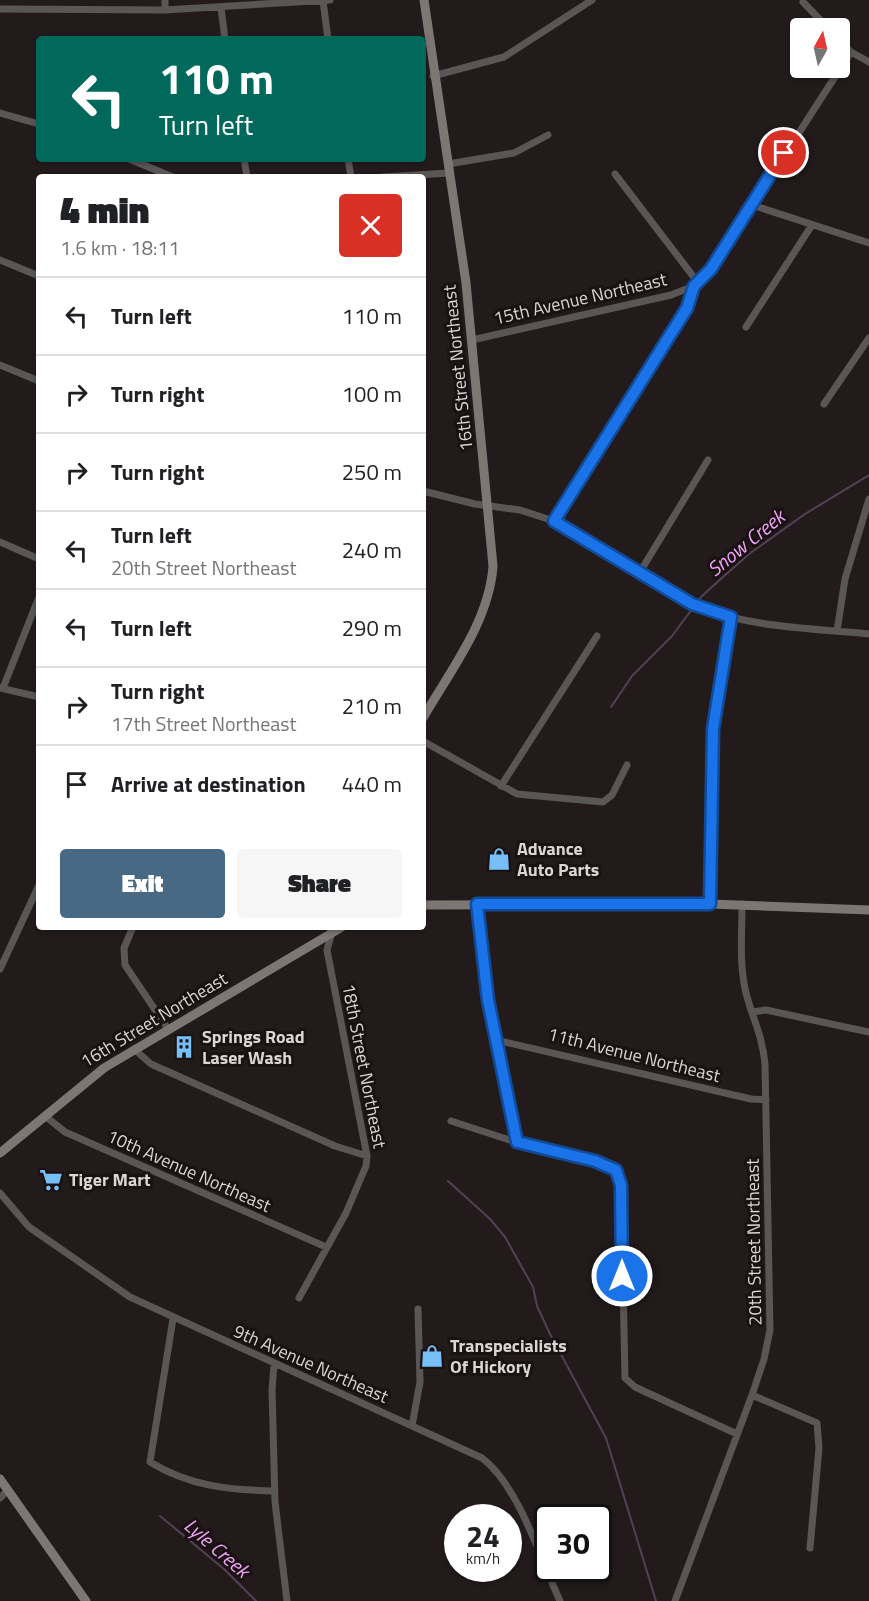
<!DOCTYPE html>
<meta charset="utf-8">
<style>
:root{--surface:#fff;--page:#f6f6f6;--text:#202124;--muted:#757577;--line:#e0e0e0;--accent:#476983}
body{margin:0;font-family:"Titillium Web",sans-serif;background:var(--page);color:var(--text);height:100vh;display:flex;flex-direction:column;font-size:22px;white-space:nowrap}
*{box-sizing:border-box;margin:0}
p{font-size:20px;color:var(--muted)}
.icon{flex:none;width:33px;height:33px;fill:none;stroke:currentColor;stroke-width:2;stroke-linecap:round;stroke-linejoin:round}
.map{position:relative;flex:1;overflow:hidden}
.drawer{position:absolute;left:36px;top:174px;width:390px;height:756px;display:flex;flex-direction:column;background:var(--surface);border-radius:6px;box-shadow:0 2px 4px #0004}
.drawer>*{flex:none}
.top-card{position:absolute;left:36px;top:36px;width:390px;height:126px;border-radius:6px;box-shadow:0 2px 4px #0004;background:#00695c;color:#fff;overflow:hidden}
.needle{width:39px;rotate:8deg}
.buttons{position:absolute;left:790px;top:18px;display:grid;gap:12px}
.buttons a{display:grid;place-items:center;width:60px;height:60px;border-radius:6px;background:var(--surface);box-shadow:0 2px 4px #0004;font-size:30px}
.speed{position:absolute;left:444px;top:1504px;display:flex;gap:12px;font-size:30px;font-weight:700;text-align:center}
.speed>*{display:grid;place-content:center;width:78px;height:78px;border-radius:50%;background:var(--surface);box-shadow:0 2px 4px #0004;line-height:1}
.speed small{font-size:15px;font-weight:400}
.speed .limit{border:3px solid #111;border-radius:9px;background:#fff;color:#111}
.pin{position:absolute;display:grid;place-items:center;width:51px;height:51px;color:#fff;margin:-26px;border:3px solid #fff;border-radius:50%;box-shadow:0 2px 6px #0007}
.me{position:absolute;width:66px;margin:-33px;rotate:0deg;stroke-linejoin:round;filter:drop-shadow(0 0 4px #0008)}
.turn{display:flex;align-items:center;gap:21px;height:126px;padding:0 24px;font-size:27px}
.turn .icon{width:78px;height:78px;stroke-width:2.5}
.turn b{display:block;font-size:42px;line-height:51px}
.round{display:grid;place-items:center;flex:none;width:63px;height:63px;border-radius:6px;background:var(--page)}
.overview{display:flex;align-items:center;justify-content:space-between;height:102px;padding:0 24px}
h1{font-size:36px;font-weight:800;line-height:45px}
.button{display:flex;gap:12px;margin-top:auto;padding:12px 24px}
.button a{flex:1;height:69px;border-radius:6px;background:var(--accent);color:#fff;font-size:24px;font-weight:800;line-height:69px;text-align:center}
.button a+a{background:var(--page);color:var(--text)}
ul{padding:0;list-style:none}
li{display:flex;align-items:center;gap:18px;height:78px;padding:0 24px;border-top:2px solid var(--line)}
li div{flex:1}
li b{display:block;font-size:22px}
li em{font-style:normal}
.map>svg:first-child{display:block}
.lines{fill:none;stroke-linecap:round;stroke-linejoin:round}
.stream{stroke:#544056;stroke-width:2}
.minor{stroke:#5a5655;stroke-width:7}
.secondary{stroke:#7d7774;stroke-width:9}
.route-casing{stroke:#114b97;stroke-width:15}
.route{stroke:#1a73e8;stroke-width:10}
.labels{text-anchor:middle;stroke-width:6;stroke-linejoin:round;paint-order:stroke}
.street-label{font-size:18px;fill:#dbd5d5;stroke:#1a1112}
.poi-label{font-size:18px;font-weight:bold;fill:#dbd5d5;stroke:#1a1112;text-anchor:start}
.water-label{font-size:20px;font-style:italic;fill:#f1a5f9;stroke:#1a1112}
</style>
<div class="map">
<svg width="869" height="1601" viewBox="0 0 869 1601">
<rect width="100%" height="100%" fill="#231b1b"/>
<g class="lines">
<!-- stream -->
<path class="stream" d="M611 707 632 676 672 636 701 597 723 577 749 554 805 514 869 475
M448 1181 490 1219 505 1237 533 1287 537 1306 550 1334 606 1438 656 1601
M160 1516 224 1569 256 1601"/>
<!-- minor -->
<path class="minor" d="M323 1 328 39
M803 2 828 28
M221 8 225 39
M0 9 165 10 330 0
M165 10V0
M840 40 851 52 869 62
M433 76 504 57 592 0
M0 113 39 124
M129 159 173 177
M244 159 247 177
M348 159 351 177
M448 164 514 153 548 135
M383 177 449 173
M752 205 869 243
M0 260 39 276
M746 327 812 225
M472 340 671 295 694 286 696 280 615 174
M0 365 39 381
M824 404 869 338
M423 491 475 504 520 510 554 521 692 604C746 628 811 628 869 634
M554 521 687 308 694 286 711 269 851 52
M0 542 39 559
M640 572 708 460
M837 631 845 579 869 499
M0 688 39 697
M3 688 39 597
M423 741 517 794 603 802 612 795 627 765
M501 786 597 636
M477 904 488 1000 517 1142
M710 904 713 729 731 617
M133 927 124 948 125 965 168 1029
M0 969 39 885
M753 1012 766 1010 869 1032
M496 1040 751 1099 766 1100
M134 1049 151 1064 335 1146 367 1156
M45 1116 65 1132 326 1247
M451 1121 519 1143 595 1161 616 1170 621 1185 625 1378 635 1387 737 1434
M0 1193 29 1227 130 1297 482 1458C519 1486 540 1558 560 1601
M299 1298 346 1213 366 1166 367 1156 327 950 332 932
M173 1319 150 1462C189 1486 229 1490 274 1491
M274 1364 272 1390 275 1502 287 1601
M752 1395 817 1423 819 1448 810 1548
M412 1426 420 1382 418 1309
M0 1498 8 1490
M675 1601 752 1395 764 1359 770 1330 765 1064C762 1034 753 1020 746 993 739 965 742 933 742 904"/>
<!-- secondary -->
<path class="secondary" d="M423 718C450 671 489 622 493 566L466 283 424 0
M423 905 710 904 869 910
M0 1153 104 1068 342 927
M0 1479 86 1601"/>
</g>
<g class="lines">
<!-- route casing -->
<g class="route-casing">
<path id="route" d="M622 1276 621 1185 616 1170 595 1161 517 1142 488 1000 477 904H710L713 729 731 617 692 604 554 521 687 308 694 286 711 269 784 153"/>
</g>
<!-- route -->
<use href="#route" class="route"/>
</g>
<!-- icons -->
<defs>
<g id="shop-bare" transform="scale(1.8)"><path d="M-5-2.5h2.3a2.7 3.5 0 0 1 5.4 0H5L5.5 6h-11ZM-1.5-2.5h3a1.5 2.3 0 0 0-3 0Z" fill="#76c0f7" stroke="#1a1112" stroke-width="2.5" paint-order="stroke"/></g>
<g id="building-bare" transform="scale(1.8)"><path d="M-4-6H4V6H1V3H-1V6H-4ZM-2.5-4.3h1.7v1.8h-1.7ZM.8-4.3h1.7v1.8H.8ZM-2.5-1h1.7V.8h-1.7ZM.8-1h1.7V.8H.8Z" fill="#76c0f7" stroke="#1a1112" stroke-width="2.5" paint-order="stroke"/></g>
<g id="supermarket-bare" transform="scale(1.8)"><path d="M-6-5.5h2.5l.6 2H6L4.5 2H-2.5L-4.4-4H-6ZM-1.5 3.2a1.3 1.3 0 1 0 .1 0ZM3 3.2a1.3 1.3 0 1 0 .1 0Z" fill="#76c0f7" stroke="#1a1112" stroke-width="2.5" paint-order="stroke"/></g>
</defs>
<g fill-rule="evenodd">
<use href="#shop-bare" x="499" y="859"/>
<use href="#building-bare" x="184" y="1047"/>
<use href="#supermarket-bare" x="51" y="1180"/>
<use href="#shop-bare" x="432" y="1356"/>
</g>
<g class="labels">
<!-- street labels -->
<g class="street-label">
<text transform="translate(580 299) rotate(-13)" y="6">15th Avenue Northeast</text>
<text transform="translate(458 368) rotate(-96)" y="6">16th Street Northeast</text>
<text transform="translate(154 1020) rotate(-31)" y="6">16th Street Northeast</text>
<text transform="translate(634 1055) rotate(14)" y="6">11th Avenue Northeast</text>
<text transform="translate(364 1066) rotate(79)" y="6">18th Street Northeast</text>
<text transform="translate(189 1171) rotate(24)" y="6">10th Avenue Northeast</text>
<text transform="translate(754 1242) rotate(-91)" y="6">20th Street Northeast</text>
<text transform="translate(311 1364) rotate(24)" y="6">9th Avenue Northeast</text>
</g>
<!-- poi labels -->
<g class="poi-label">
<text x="517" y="855">Advance<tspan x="517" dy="21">Auto Parts</tspan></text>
<text x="202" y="1043">Springs Road<tspan x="202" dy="21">Laser Wash</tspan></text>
<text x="69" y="1186">Tiger Mart</text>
<text x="450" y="1352">Transpecialists<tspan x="450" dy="21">Of Hickory</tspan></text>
</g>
<!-- water labels -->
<g class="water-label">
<text transform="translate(746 543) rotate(-39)" y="7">Snow Creek</text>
<text transform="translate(217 1548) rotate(41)" y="7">Lyle Creek</text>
</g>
</g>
</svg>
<div class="buttons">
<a><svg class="needle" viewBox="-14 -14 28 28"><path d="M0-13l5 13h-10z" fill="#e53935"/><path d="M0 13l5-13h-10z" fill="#757577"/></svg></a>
</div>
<div class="speed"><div>24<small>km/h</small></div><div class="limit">30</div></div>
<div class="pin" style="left:784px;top:153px;background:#d93025"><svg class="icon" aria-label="arrive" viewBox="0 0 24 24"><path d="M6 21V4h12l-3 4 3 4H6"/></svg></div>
<svg class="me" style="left:622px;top:1276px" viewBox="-20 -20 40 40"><circle r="17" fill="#1a73e8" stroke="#fff" stroke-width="3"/><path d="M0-11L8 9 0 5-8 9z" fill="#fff"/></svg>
<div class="top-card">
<div class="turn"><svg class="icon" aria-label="left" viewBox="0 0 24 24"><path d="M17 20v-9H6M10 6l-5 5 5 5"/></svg><div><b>110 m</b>Turn left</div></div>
</div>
<section class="drawer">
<div class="overview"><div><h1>4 min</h1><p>1.6 km · 18:11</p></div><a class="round" style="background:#d93025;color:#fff"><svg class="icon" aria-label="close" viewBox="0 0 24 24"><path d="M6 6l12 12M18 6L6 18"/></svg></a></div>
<ul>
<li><svg class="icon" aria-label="left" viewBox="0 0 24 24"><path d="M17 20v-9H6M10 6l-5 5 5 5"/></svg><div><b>Turn left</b></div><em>110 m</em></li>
<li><svg class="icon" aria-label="right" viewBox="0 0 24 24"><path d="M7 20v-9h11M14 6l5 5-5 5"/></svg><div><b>Turn right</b></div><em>100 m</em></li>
<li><svg class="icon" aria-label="right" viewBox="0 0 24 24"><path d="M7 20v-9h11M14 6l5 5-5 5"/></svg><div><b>Turn right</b></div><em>250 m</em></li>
<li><svg class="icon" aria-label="left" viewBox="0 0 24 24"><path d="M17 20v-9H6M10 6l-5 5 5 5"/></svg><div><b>Turn left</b><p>20th Street Northeast</p></div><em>240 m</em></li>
<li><svg class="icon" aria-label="left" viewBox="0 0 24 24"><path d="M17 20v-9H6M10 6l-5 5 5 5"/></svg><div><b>Turn left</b></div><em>290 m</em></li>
<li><svg class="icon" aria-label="right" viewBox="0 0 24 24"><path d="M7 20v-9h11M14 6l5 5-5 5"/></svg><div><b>Turn right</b><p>17th Street Northeast</p></div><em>210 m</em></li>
<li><svg class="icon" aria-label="arrive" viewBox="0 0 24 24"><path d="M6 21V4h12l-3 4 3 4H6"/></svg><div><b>Arrive at destination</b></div><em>440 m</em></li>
</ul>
<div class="button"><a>Exit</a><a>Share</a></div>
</section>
</div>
